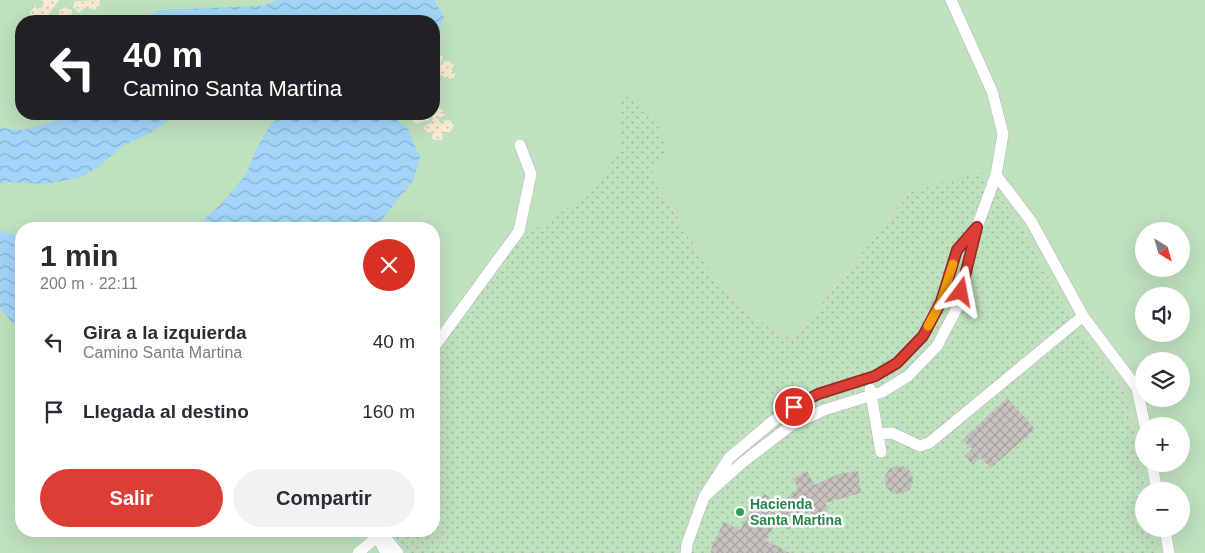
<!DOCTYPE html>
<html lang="es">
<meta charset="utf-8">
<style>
:root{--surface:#fff;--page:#f2f2f3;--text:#2b2b33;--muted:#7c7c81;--accent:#dc3d35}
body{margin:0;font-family:Helvetica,sans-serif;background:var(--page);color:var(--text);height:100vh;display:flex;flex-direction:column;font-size:19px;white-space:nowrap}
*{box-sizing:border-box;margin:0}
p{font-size:16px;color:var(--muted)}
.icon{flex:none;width:28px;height:28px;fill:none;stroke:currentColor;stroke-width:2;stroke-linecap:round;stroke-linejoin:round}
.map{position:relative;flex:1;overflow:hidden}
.details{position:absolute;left:15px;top:222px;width:425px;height:315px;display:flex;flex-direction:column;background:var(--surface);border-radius:20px;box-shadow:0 5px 20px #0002}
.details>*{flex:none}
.top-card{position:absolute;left:15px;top:15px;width:425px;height:105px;border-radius:20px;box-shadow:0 5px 20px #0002;background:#202124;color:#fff;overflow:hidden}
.needle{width:32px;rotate:143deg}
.fabs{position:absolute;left:1135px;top:222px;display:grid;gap:10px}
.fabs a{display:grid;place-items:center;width:55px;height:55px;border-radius:50%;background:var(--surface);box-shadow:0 5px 20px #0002;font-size:25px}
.pin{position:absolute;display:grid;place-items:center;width:42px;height:42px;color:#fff;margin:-21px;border:2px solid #fff;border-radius:50%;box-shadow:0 1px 5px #0007}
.me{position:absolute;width:55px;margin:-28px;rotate:13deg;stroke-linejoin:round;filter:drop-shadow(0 0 4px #0008)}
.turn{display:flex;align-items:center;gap:18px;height:105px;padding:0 25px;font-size:22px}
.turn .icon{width:65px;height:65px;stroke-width:2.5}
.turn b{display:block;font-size:35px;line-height:42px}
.round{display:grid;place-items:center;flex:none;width:52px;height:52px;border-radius:26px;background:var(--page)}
.head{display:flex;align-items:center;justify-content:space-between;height:85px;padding:0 25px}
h1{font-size:30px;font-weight:800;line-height:38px}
.action{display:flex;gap:10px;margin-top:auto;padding:10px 25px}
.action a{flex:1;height:58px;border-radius:30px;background:var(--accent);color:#fff;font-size:20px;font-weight:800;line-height:58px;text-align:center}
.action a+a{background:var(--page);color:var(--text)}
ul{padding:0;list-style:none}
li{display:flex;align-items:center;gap:15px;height:70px;padding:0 25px}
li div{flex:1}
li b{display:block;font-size:19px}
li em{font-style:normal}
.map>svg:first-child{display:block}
.grass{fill:#bfe1be;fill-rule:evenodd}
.sand{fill:url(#sand-dots)}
.park{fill:url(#park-dots)}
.water{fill:url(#water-waves)}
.building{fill:url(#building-cross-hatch)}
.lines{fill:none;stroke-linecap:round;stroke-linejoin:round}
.minor-casing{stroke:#b3b6ba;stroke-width:12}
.minor{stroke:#fff;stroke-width:11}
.route-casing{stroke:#8f2822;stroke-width:12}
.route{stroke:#dc3d35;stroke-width:9}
.slow{stroke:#f59e0b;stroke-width:9}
.leisure-dot{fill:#2e9e5b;stroke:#fff;stroke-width:2}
.labels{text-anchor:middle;stroke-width:5;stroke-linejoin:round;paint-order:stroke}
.leisure-label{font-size:14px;font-weight:bold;fill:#27864d;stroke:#fff;text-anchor:start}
</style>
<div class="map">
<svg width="1205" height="553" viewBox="0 0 1205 553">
<defs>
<pattern id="sand-dots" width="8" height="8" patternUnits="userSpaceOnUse" patternTransform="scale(1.25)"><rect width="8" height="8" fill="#f7eccf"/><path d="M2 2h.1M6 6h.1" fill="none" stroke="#cbc2ab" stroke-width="1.8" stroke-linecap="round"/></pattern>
<pattern id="park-dots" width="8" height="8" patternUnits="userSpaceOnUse" patternTransform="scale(1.25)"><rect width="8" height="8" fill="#bfe1be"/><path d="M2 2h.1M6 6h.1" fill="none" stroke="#9eba9e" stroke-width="1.8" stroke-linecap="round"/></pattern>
<pattern id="water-waves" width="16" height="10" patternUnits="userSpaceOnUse" patternTransform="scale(1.25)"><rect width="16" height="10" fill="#a2d5f9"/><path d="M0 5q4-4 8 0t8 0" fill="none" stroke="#87b0cd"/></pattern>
<pattern id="building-cross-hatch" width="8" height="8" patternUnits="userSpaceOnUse" patternTransform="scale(1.25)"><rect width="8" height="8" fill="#c6c3be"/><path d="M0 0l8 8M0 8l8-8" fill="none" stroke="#a4a29e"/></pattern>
</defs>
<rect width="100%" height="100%" fill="#ebe8e0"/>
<!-- grass -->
<path class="grass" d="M0 0H1205V553H1158L1153 529H1181V491H1146L1126 393 1076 327 1022 227 982 173 910 192 793 340 749 315 707 267 680 220 651 176 666 150 627 153 434 367V229H21V531H378L392 553H0ZM21 21H434V114H21ZM1144 231H1181V269H1144ZM1144 296H1181V334H1144ZM1144 361H1181V399H1144ZM1144 426H1181V464H1144Z"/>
<!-- sand -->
<path class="sand" d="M42 0H59C56 6 51 9 48 16L41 17 38 21H35L30 14V11L36 6 40 8 43 7Z
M100 0 99 7 96 10 86 7 79 13 73 7 75 1Z
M65 7 72 10V18L67 21H52L54 18 58 17 60 10Z
M434 53H438L443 57 441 63 434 70Z
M444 61 453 62 454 66 451 69 455 74 454 78 447 79 438 73 439 67Z
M438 108 443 110 445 115 439 118 440 123C446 120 449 117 454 125L450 132H443L442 140H434L432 138V133L427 132 423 128 432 122 434 109Z
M410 114H428L429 120 416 124 411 119Z"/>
<!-- park -->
<path class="park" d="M619 91 657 118 666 150 651 176 680 220 707 267 749 315 793 340 910 192 982 172 1022 227 1076 327 1126 393 1146 491H1144V529H1153L1158 553H381L367 531H434V352L522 237 559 214 591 190 607 170 619 147Z"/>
<!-- water -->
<path class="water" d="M278 0H434L444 17 438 33 434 34V21H141L159 10 262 6Z
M63 114H178L149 134 122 146 100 166 79 178 45 184 7 182 0 185V128L23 130 60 120Z
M289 114H390L408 129 420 158 413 181 374 229H194L220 205 246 175 254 154 271 123Z
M0 231 21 237V333L0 308Z"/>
<!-- building -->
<path class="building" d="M1007 398 1035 429 991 468 980 458 973 465 965 456 972 449 962 440Z
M885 480a14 14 0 1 1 28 0a14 14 0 1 1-28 0Z
M807 471 814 485 839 474 858 471 861 493 825 503 828 511 815 518 810 511 788 530 777 522 765 540 790 553H711L712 546 724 522 740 530 753 507 765 494 778 505 799 488 792 479Z"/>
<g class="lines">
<!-- minor casing -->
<g class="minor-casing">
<path id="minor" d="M996 175 1031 221 1083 316 1137 388 1145 426
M434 347 519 231 531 174 520 145
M870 389 881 452
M878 434 892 433 920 446 929 443 1083 316
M1152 464 1157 491
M704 497 742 463 790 426 824 410 882 392 908 376 937 346 957 308 977 227 996 175 1003 134 992 91 951 0
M1165 529 1169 553
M380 531 398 553
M375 533 386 553
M358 553 377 537
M686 553 687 544 704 497 729 458 773 421 818 394 875 376 897 363 923 336 941 302 957 250 974 230"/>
</g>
<!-- minor -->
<use href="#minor" class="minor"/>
</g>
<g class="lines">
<!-- route casing -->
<g class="route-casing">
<path id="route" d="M794 407 818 394 875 376 897 363 923 336 941 302 957 250 977 227 961 292"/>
</g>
<!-- route -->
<use href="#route" class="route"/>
<!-- slow -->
<path class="slow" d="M928 326 941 302 953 264"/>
</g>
<!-- markers -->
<circle class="leisure-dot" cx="740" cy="512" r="5"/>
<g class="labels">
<!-- leisure labels -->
<g class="leisure-label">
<text x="750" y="509">Hacienda<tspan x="750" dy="16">Santa Martina</tspan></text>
</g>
</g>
</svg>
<div class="fabs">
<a><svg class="needle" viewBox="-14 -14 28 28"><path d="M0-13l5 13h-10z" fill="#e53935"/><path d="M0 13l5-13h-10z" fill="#7c7c81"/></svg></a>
<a><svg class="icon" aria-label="sound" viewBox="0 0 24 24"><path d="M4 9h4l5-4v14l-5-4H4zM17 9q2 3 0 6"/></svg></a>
<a><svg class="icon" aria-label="layers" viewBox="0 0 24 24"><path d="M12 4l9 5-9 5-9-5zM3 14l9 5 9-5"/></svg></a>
<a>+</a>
<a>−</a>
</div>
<div class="pin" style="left:794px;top:407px;background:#d93025"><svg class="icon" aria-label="arrive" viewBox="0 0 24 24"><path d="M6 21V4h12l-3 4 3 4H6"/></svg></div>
<svg class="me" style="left:961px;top:292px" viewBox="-20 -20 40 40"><path d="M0-17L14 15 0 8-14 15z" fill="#dc3d35" stroke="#fff" stroke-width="4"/></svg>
<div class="top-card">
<div class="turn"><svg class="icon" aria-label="left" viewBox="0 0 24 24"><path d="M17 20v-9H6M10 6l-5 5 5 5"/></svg><div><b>40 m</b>Camino Santa Martina</div></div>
</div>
<section class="details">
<div class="head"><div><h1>1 min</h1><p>200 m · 22:11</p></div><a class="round" style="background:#d93025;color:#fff"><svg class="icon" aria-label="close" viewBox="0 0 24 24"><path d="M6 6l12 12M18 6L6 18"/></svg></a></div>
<ul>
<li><svg class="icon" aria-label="left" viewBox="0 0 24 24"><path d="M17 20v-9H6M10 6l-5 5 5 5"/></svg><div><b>Gira a la izquierda</b><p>Camino Santa Martina</p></div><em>40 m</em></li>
<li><svg class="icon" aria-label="arrive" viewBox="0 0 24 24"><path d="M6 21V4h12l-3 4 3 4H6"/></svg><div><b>Llegada al destino</b></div><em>160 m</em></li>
</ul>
<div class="action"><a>Salir</a><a>Compartir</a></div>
</section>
</div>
